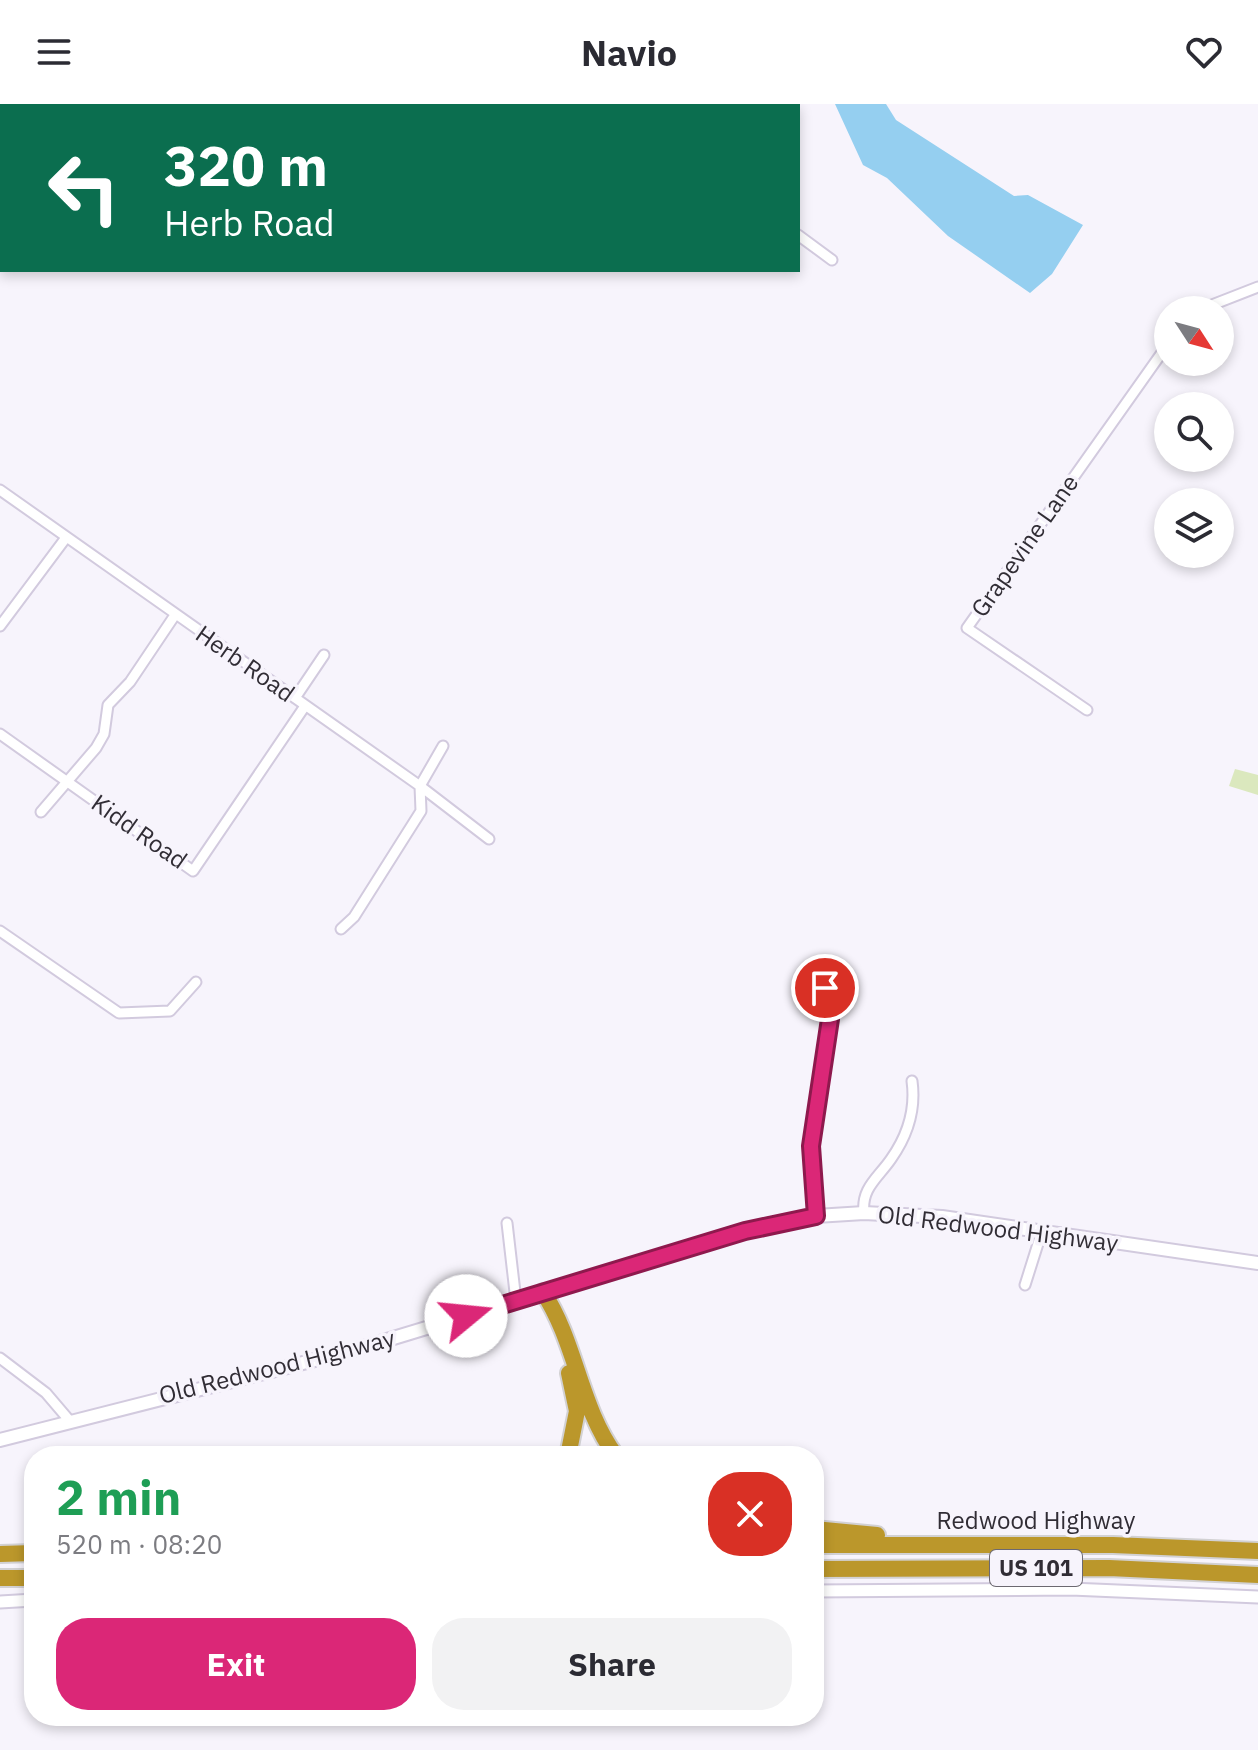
<!DOCTYPE html>
<meta charset="utf-8">
<style>
:root{--surface:#fff;--page:#f2f2f3;--text:#2b2b33;--muted:#7c7c81;--accent:#db2777}
body{margin:0;font-family:"IBM Plex Sans",sans-serif;background:var(--page);color:var(--text);height:100vh;display:flex;flex-direction:column;font-size:30px;white-space:nowrap}
*{box-sizing:border-box;margin:0}
p{font-size:26px;color:var(--muted)}
.icon{flex:none;width:44px;height:44px;fill:none;stroke:currentColor;stroke-width:2;stroke-linecap:round;stroke-linejoin:round}
.map{position:relative;flex:1;overflow:hidden}
.drawer{position:absolute;left:24px;top:1342px;width:800px;height:280px;display:flex;flex-direction:column;background:var(--surface);border-radius:32px;box-shadow:0 4px 12px #0003}
.drawer>*{flex:none}
.banner{position:absolute;left:0px;top:0px;width:800px;height:168px;box-shadow:0 4px 12px #0003;background:#0b6e4f;color:#fff;overflow:hidden}
.needle{width:52px;rotate:126deg}
.tools{position:absolute;left:1154px;top:192px;display:grid;gap:16px}
.tools a{display:grid;place-items:center;width:80px;height:80px;border-radius:50%;background:var(--surface);box-shadow:0 4px 12px #0003;font-size:40px}
.pin{position:absolute;display:grid;place-items:center;width:68px;height:68px;color:#fff;margin:-34px;border:4px solid #fff;border-radius:50%;box-shadow:0 2px 8px #0007}
.me{position:absolute;width:88px;margin:-44px;rotate:73deg;stroke-linejoin:round;filter:drop-shadow(0 0 6px #0008)}
.turn{display:flex;align-items:center;gap:28px;height:168px;padding:0 32px;font-size:36px}
.turn .icon{width:104px;height:104px;stroke-width:2.5}
.turn b{display:block;font-size:56px;line-height:68px}
.round{display:grid;place-items:center;flex:none;width:84px;height:84px;border-radius:32px;background:var(--page)}
.summary{display:flex;align-items:center;justify-content:space-between;height:136px;padding:0 32px}
h1{font-size:48px;font-weight:800;line-height:60px;color:#1e9e55}
.cta{display:flex;gap:16px;margin-top:auto;padding:16px 32px}
.cta a{flex:1;height:92px;border-radius:32px;background:var(--accent);color:#fff;font-size:32px;font-weight:800;line-height:92px;text-align:center}
.cta a+a{background:var(--page);color:var(--text)}
header{display:flex;justify-content:space-between;align-items:center;height:104px;padding:0 32px;background:var(--surface);font-size:36px;font-weight:800}
.map>svg:first-child{display:block}
.green{fill:#dbe8be}
.water{fill:#95cff0}
.lines{fill:none;stroke-linecap:round;stroke-linejoin:round}
.minor-casing{stroke:#d2cade;stroke-width:13}
.tertiary-casing{stroke:#d2cade;stroke-width:15}
.secondary-casing{stroke:#d2cade;stroke-width:16}
.motorway-casing{stroke:#d2d1d3;stroke-width:20}
.minor{stroke:#fff;stroke-width:9}
.tertiary{stroke:#fff;stroke-width:11}
.secondary{stroke:#fff;stroke-width:12}
.motorway{stroke:#bb972b;stroke-width:16}
.route-casing{stroke:#8e194d;stroke-width:20}
.route{stroke:#db2777;stroke-width:14}
.labels{text-anchor:middle;stroke-width:7;stroke-linejoin:round;paint-order:stroke}
.shield{fill:#f7f4fc;stroke:#6c6971;stroke-width:2}
.shield-label{font-size:22px;font-weight:bold;fill:#312d35}
.street-label{font-size:24px;fill:#312d35;stroke:#f7f4fc}
</style>
<header><svg class="icon" aria-label="menu" viewBox="0 0 24 24"><path d="M4 6h16M4 12h16M4 18h16"/></svg>Navio<svg class="icon" aria-label="heart" viewBox="0 0 24 24"><path d="M12 20l-8-8c-3-5 5-10 8-4 3-6 11-1 8 4z"/></svg></header>
<div class="map">
<svg width="1258" height="1646" viewBox="0 0 1258 1646">
<rect width="100%" height="100%" fill="#f7f4fc"/>
<!-- green -->
<path class="green" d="M1235 665 1258 671V691L1229 682Z"/>
<!-- water -->
<path class="water" d="M835 0H886L896 16 1014 92 1028 91 1083 121 1052 170 1030 189 948 132 887 74 863 61Z"/>
<g class="lines">
<!-- minor casing -->
<g class="minor-casing">
<path id="minor" d="M165 0 168 2
M22 2 24 0
M778 2 780 0
M0 31 2 29
M798 131 832 156
M1199 206 1258 183
M0 386 420 682 489 735
M0 522 65 435
M295 594 324 551
M1087 606 967 524 1168 240
M0 630 193 767 305 602
M41 708 96 644 104 630 108 601 130 578 175 511
M341 825 354 813 421 707 420 682 443 642
M0 827 119 909 170 907 196 878
M864 1109C861 1084 878 1074 891 1055 908 1031 916 1006 912 977
M816 1112 811 1042 830 915 825 884
M507 1119 516 1197
M1025 1181 1042 1127
M0 1254 46 1289 69 1316"/>
</g>
<!-- tertiary casing -->
<g class="tertiary-casing">
<path id="tertiary" d="M814 1487 1071 1485 1258 1493
M0 1498 34 1496"/>
</g>
<!-- secondary casing -->
<g class="secondary-casing">
<path id="secondary" d="M0 1336 354 1246 745 1127 816 1112 864 1109 942 1113 1258 1159"/>
</g>
<!-- motorway casing -->
<g class="motorway-casing">
<path id="motorway" d="M543 1188C576 1238 580 1304 616 1352
M568 1352 577 1307 569 1269
M814 1425 877 1431
M814 1441H1113L1258 1447
M0 1450 34 1449
M814 1465 1109 1464 1258 1471
M0 1474H34"/>
</g>
<!-- minor -->
<use href="#minor" class="minor"/>
<!-- tertiary -->
<use href="#tertiary" class="tertiary"/>
<!-- secondary -->
<use href="#secondary" class="secondary"/>
<!-- motorway -->
<use href="#motorway" class="motorway"/>
</g>
<g class="lines">
<!-- route casing -->
<g class="route-casing">
<path id="route" d="M466 1212 745 1127 816 1112 811 1042 830 915 825 884"/>
</g>
<!-- route -->
<use href="#route" class="route"/>
</g>
<g class="labels">
<!-- shield labels -->
<rect class="shield" x="990" y="1446" width="92" height="36" rx="6"/>
<g class="shield-label">
<text x="1036" y="1472">US 101</text>
</g>
<!-- street labels -->
<g class="street-label">
<text transform="translate(1025 442) rotate(-55)" y="8">Grapevine Lane</text>
<text transform="translate(245 560) rotate(35)" y="8">Herb Road</text>
<text transform="translate(139 728) rotate(35)" y="8">Kidd Road</text>
<text transform="translate(998 1125) rotate(7)" y="8">Old Redwood Highway</text>
<text transform="translate(277 1263) rotate(-14)" y="8">Old Redwood Highway</text>
<text x="1036" y="1425">Redwood Highway</text>
</g>
</g>
</svg>
<div class="tools">
<a><svg class="needle" viewBox="-14 -14 28 28"><path d="M0-13l5 13h-10z" fill="#e53935"/><path d="M0 13l5-13h-10z" fill="#7c7c81"/></svg></a>
<a><svg class="icon" aria-label="search" viewBox="0 0 24 24"><circle cx="10" cy="10" r="6"/><path d="M15 15l6 6"/></svg></a>
<a><svg class="icon" aria-label="layers" viewBox="0 0 24 24"><path d="M12 4l9 5-9 5-9-5zM3 14l9 5 9-5"/></svg></a>
</div>
<div class="pin" style="left:825px;top:884px;background:#d93025"><svg class="icon" aria-label="arrive" viewBox="0 0 24 24"><path d="M6 21V4h12l-3 4 3 4H6"/></svg></div>
<svg class="me" style="left:466px;top:1212px" viewBox="-20 -20 40 40"><circle r="19" fill="#fff"/><path d="M0-13L10 11 0 6-10 11z" fill="#db2777"/></svg>
<div class="banner">
<div class="turn"><svg class="icon" aria-label="left" viewBox="0 0 24 24"><path d="M17 20v-9H6M10 6l-5 5 5 5"/></svg><div><b>320 m</b>Herb Road</div></div>
</div>
<section class="drawer">
<div class="summary"><div><h1>2 min</h1><p>520 m · 08:20</p></div><a class="round" style="background:#d93025;color:#fff"><svg class="icon" aria-label="close" viewBox="0 0 24 24"><path d="M6 6l12 12M18 6L6 18"/></svg></a></div>
<div class="cta"><a>Exit</a><a>Share</a></div>
</section>
</div>
